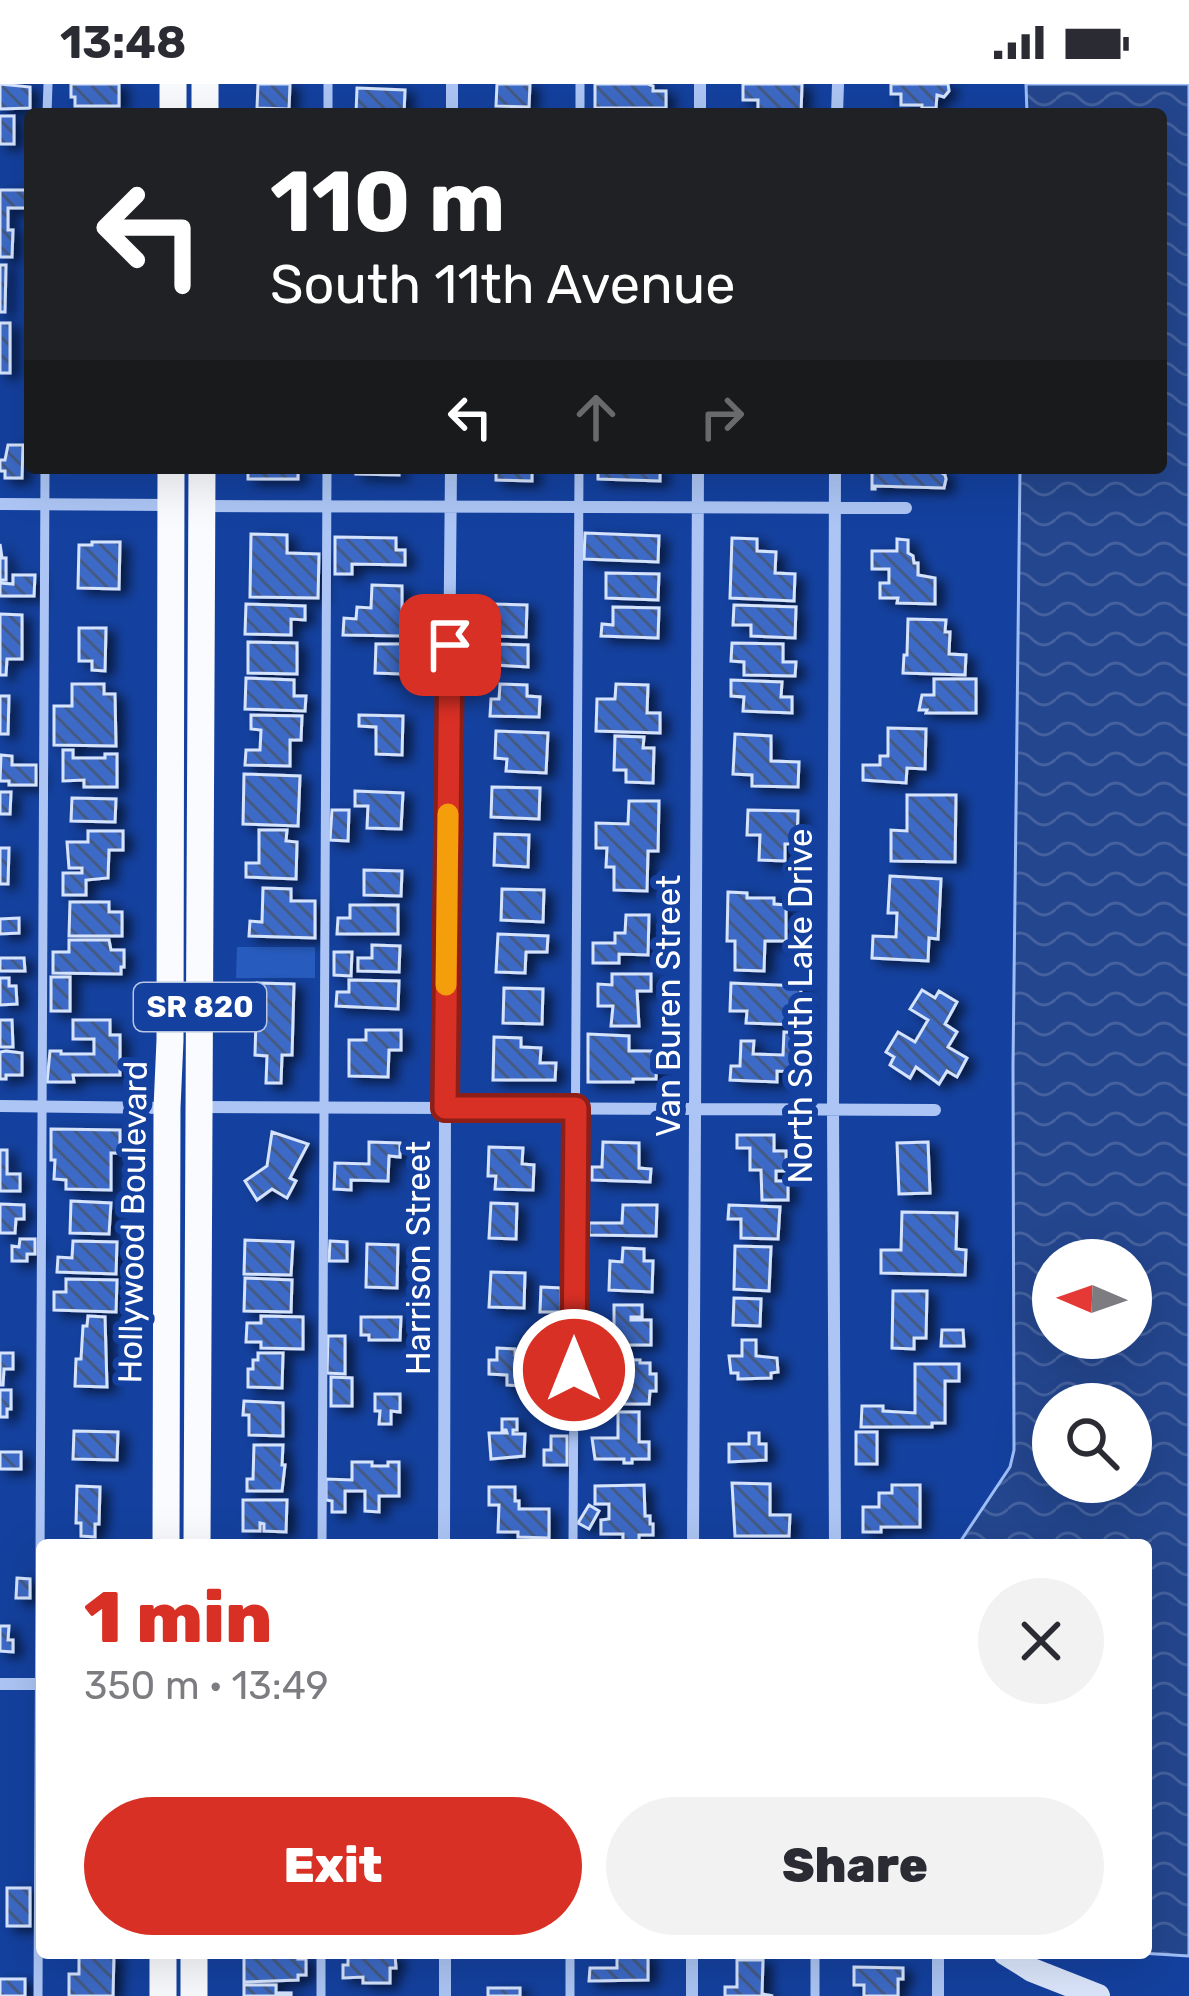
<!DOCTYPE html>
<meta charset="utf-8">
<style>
:root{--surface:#fff;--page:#f2f2f3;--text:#2b2b33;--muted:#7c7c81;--accent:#d93025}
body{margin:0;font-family:Rubik,sans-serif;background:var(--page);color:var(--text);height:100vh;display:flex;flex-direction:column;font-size:45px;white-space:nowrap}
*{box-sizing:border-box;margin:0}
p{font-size:39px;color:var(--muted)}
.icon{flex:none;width:66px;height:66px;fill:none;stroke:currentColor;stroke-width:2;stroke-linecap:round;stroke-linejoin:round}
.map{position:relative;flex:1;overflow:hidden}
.side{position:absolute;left:36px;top:1455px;width:1116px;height:420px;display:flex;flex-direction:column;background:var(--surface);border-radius:12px;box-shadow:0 12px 48px #0002}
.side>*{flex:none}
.guide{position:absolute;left:24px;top:24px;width:1143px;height:366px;border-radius:12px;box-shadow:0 12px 48px #0002;background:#202124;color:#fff;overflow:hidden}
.needle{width:78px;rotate:272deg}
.tools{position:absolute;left:1032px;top:1155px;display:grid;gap:24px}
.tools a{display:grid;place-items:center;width:120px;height:120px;border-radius:50%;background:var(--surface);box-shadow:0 12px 48px #0002;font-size:60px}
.pin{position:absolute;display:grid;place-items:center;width:102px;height:102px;color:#fff;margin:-51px;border-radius:24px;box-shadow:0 6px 18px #0006}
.me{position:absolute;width:132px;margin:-66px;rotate:0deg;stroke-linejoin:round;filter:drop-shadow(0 0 9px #0008)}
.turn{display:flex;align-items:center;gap:42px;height:252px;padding:0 48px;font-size:54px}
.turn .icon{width:156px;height:156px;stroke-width:2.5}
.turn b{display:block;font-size:84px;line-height:102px}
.lanes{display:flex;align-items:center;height:114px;padding:0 48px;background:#0003;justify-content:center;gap:60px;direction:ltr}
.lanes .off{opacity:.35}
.round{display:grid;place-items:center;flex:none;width:126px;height:126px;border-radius:63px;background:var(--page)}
.overview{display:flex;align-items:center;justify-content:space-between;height:204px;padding:0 48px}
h1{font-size:72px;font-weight:800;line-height:90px;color:var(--accent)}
.button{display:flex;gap:24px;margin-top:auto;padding:24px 48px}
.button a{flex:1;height:138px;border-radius:72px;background:var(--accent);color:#fff;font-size:48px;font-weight:800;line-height:138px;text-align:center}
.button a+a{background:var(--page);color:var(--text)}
.status{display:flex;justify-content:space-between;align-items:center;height:84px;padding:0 60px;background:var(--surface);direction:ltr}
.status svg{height:33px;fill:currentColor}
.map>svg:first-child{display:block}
.green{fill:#275bbd}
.water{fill:url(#water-waves);stroke:#9ebef7;stroke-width:3;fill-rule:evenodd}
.building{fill:url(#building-back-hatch);stroke:#d5e3fd;stroke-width:3;filter:url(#shadow)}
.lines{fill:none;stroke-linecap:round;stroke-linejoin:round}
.lane{stroke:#acc5f4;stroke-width:9}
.street{stroke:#acc5f4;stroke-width:12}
.secondary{stroke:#dce7fd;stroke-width:24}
.primary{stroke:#f9fbff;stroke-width:27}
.route-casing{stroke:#8d1f18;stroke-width:30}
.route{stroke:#d93025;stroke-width:21}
.slow{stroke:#f59e0b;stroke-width:21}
.labels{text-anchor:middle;stroke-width:12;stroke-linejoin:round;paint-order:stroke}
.shield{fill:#14419f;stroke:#b8c6e2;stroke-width:3}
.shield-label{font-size:30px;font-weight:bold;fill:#fff}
.street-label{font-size:33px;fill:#fff;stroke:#14419f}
</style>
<div class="status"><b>13:48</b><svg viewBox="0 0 49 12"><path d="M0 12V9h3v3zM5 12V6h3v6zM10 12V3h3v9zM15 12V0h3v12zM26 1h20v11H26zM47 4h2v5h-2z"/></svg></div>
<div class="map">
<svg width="1189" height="1912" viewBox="0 0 1189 1912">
<defs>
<pattern id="water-waves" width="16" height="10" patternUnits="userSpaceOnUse" patternTransform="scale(3)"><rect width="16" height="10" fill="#24468e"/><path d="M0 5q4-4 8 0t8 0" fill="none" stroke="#45629f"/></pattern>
<pattern id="building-back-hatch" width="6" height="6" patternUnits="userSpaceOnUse" patternTransform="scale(3)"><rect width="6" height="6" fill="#3d6bc6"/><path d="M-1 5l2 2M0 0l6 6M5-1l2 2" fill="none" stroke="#455a83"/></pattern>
<filter id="shadow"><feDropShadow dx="8" dy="4.5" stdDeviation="6" flood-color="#0009"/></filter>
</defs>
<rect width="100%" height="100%" fill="#14419f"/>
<!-- green -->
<path class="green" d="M237 863H315V894H236Z"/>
<!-- water -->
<path class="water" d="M1026 0H1189V1872L1140 1869H1146V1461H958L1010 1383 1014 1366 1013 982 1020 384H1161V30H1027ZM1131 1176V1254H1053V1176ZM1053 1320H1131V1398H1053Z"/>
<!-- building -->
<path class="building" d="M0 0 30 3V24L0 25Z
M71 0H119V22H75V13H71Z
M258 0H290L289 25 257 24Z
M497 0H530L529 23 496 22Z
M595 0H648L653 2V7H666V24H595Z
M743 0H802L801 30H758V16H743Z
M891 0H948L949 7 944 13 937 11 936 24H922V21H901V10H891Z
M357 4 405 6 404 30H356Z
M0 32H14V60H0Z
M0 106H27V124H8V146H13L12 173H0Z
M0 181H6L5 228H0Z
M0 239H10V289H0Z
M8 361H23L22 394H5V387H0V376H5Z
M248 384H298V395H248Z
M357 384H399V391L356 390Z
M496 384H532V397L496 396Z
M598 384H660V397L598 395Z
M872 384H934L945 391 946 395 944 404 875 402V405H872Z
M585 449 659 452 658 478 584 475Z
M251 450 287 451V469L319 470 318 514 250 513Z
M335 453 396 454V466H405V481L352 480V490H335Z
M732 454 757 455V467L776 468 775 489 795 490 794 517 730 514Z
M897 455 908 456V469L913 472 914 479H918V491L935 494V520L897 519 898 514H880V499H889V485H872V467H897Z
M92 458H120L119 505 78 504 79 461H92Z
M0 460 2 474H6V496H1V499L13 500V491H35L34 512H0Z
M606 489 659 490 658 516 606 514Z
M372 501 402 502V552L343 551 344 534 356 535 357 523 371 524Z
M246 520 305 522V536L291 535V551L245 550Z
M492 520 527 521 526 553 490 552Z
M734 521 796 523 795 554 751 552V541H733Z
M613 523 659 524 658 554 601 552 602 540 613 541Z
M0 530 22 531V575H7L6 591H0Z
M908 535 946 536 945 548H950L949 570 966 571 965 591 903 589 904 571H907Z
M79 544H106L105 587 92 586V577H79Z
M248 558 297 559V590L248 589Z
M732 559 783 560V578H796L795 592 744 591V578L731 577Z
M376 560H403L402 590 375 589Z
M496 560 528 561V583L495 581Z
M246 594 294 596V612H306L305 627 245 625Z
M934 595H976V629H926L927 626H919L922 611H934Z
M731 596 782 598 781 613H792V629L743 627 744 613 731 612Z
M72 600H104V610H115L116 662 54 661V622H72Z
M500 600 527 601V612L540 613 539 633 490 632 491 615H499Z
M616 600 648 601 647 629H660V649L596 647 597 615H615Z
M0 612H9L8 650H0Z
M251 631 302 632 301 656H290V682L245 681 246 666H260L261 646 251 645Z
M359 631 403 632 402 671 376 670V643L359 642Z
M888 644 926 645 925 685 907 684 906 699 863 696V681H880V672H888Z
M496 647 548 649 546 689 506 687 507 675 495 674Z
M735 650 771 652V677L799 678 798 703 752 702V691L733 690Z
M615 652 644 653 643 664H654L653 699 626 698V686H614Z
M63 666H73V674H105V670H117V703H84V696L63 697Z
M1 671 12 672V681H36V701H9V697H0Z
M244 690 300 692 298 742 243 740Z
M492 703 540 704 539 735 491 733Z
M355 707 403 709 401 745 367 744 368 722H355Z
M0 708H11L10 730H0Z
M907 711H956L955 778 891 777V746L907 747Z
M72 714 116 715 115 738 71 737Z
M629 717H659L658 767H648L647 807 614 806V783H606L607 764H596V739L628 740Z
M332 726H349L348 757 330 756Z
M748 726 798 727 797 760H785V777L759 776 760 751H747Z
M259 746H287L286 757 297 758 296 795 246 793V779H259Z
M88 747H123V766H109L108 794 86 796V811H63V789H82V784H69L67 758H88Z
M495 750 529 751 528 783 494 781Z
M0 764H9L8 800H0Z
M364 786 402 787 401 812 364 811Z
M890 792 941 795 938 855 929 854 928 877 872 874 873 852 896 853 897 829H888Z
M263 804 291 805V817H315V854L249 852 250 837 262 838Z
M502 805 544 806 543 838 501 836Z
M728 808 747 809V814H774V820L786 821V857H765L764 887 735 886V857H727Z
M70 818H109V828H122V852H69Z
M350 821H398V850H337L338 834H350Z
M626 831H649L648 871 619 870V879H593V859H615V849H625Z
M19 834V849L0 850V835Z
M498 850 548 852 547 868H526L525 889 496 888Z
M69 856H109L111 866H124V883H121V890L53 889V868H69Z
M372 861 400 862 399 888 358 887V874H372Z
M334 868H352L351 892 334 891Z
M0 874H24L25 887H0Z
M612 890H651V907H637L639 942H611L613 922H598V900L612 901Z
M51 893H70V927H51Z
M0 894H9V902H16L17 920 0 921Z
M349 896 399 897 398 925 336 922 337 908H349Z
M257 899 294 900 292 971H282L281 999H266L267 972 255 971Z
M731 899 801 902 800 941 746 939 747 927H730Z
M504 904 543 905 542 940 503 939Z
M922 906 935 914 939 907 957 918 945 940 957 948 948 963 967 974 957 993 947 987 939 1000 916 983 910 994 890 981 894 973 886 968 898 948 915 958 928 936 910 925Z
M0 936H12L13 963H0Z
M73 936H110V951H120V991H73L74 998H47L50 967H61V970H94V955H73Z
M366 946H401V966H389L388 993 349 992V956H366Z
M784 948 800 949 799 988 777 987V998L730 996 731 982H740L741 957H754L753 970 783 971Z
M588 950 629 952V967H657L656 995H633V998H588Z
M494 953 521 954V963L541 964 540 979H556L555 996H493Z
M6 967 22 969V991H6V995H0V968Z
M51 1045 120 1046V1069H111V1106L66 1105V1096L54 1095 55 1076H51Z
M272 1048 308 1060 290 1094 296 1097 287 1114 272 1105 257 1116 245 1097 267 1082Z
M737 1051H774V1067H786V1087H776V1097H788V1116H762L761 1086H750V1064H737Z
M369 1058 400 1059V1073L389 1072 388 1097 351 1096V1106L334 1105 335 1079 369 1080Z
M603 1058 639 1059V1084L651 1085 650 1098 592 1096V1083H602Z
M928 1058 930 1109 899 1110 897 1059Z
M489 1063 523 1064 522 1080 534 1081 533 1106 495 1105 496 1092H488Z
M0 1066H7V1090H20V1107H0Z
M71 1117 111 1119 109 1150 70 1149Z
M491 1119 517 1120 516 1155 489 1154Z
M0 1120 24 1121V1135H16L15 1149H0Z
M623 1121H657L656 1152 589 1151V1139H622Z
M729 1121 780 1123 778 1155 741 1154V1135H728Z
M902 1128 957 1129 956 1165 966 1166 965 1191 881 1189V1166H901Z
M20 1155H35V1170H27V1177H12V1162L19 1163Z
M245 1156 293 1158 291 1191 244 1190Z
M73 1157 117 1158 116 1190 57 1188 58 1173 72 1174Z
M330 1157 347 1158V1177H329Z
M367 1160 398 1161 397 1204 366 1203Z
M735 1162 771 1163 769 1207 734 1205Z
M623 1164 644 1165V1177H653L652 1208 609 1206 610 1177 622 1178Z
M491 1188 525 1189 524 1224 489 1223Z
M245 1194 292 1196 291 1228 244 1227Z
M66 1195 117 1196 116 1228 54 1226V1208H66Z
M541 1203 561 1204V1228H540Z
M893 1207H927L926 1254H914V1265L892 1264Z
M734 1214 761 1215 760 1242 733 1241Z
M614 1221H642V1233H631V1236H651V1261H614Z
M88 1232 105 1233 107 1303 75 1302 76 1275H81L83 1242H87Z
M261 1232 303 1233V1265L261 1264V1258H246L247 1239H261Z
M361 1233H401L400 1256H369V1251H361Z
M942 1246H963L964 1262H941Z
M328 1252H345V1290L327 1289Z
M742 1256H756V1272L777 1274 778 1288 771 1289V1294L738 1295V1289H731L729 1272H742Z
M497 1264 515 1265V1271H540V1303L507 1301V1291L489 1290V1276H497Z
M0 1269H13V1285H4L3 1301H0Z
M258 1269H283L282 1304 248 1303V1285H253V1276H258Z
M596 1275 640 1276V1279H650V1290H656V1307H650L649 1320H612V1296H596Z
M915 1280H959V1297H945V1339H932V1343H861L862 1322H883V1327L915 1329Z
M550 1291H567V1306H549Z
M331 1293 352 1294V1322H331Z
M0 1306H11V1325H7V1333H0Z
M375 1310H400V1328L391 1327V1340H379L380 1327H375Z
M244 1317 283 1319V1352L249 1351V1331H243Z
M618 1328H639V1358H649V1375H632V1379H624V1375H595L592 1354H618Z
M502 1335H517V1346H513V1350H525L524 1372 491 1375 489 1349H507L506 1346H502Z
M74 1347 118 1348 117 1376 73 1375Z
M856 1348H877V1380H856Z
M749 1349H759V1360H766V1376L729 1378V1360H749Z
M551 1352H567V1381H544V1366H551Z
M254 1361H283L282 1381H285L282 1407H247V1395H253Z
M0 1368H21V1385H0Z
M352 1378H372V1382H388V1378H399V1412H379V1428L365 1427V1407H345V1428H332V1417L326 1416V1395L352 1396Z
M732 1399 770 1400V1431H790L789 1452H735Z
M644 1401 645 1432H650V1440H653V1451H639V1457H623V1450H601V1436L609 1435V1420H595V1402Z
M892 1401H920V1443H881V1448H863V1423H879V1409H892Z
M77 1402 100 1403 99 1440H95V1453L81 1452V1439H76Z
M489 1403H515V1417H519V1425H549V1454L518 1453V1448H498L499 1421H489Z
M243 1416H287L286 1448 264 1447V1440L260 1439V1447H243Z
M589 1421 599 1427 589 1445 578 1439Z
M17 1494 30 1495V1514H16Z
M0 1542H9L8 1556H13V1568L0 1567Z
M7 1804H30V1842H7Z
M79 1869H114L113 1912H69V1890H79Z
M244 1869H298V1875H306V1891H298V1896L244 1898Z
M348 1869 395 1871 396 1884H390V1899H363V1893L343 1894V1881H348Z
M617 1869H648V1896L589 1897 590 1884H617Z
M737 1876H763L762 1910 773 1912H725V1903H737Z
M854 1883 903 1884V1895H898V1912H864V1901H854Z
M0 1895H25V1912H0Z
M244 1901H276V1909H291V1912H244Z
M488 1904H520V1912H488Z"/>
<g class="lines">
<!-- lane -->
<path class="lane" d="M47 30 48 0
M328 30V0
M580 30V0
M322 1461 327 384
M573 1461 579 384
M38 1912 45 384
M321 1912V1869
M570 1912V1869
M815 1912V1869"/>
<!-- street -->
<path class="street" d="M452 30V0
M700 30V0
M837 30 838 0
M0 420 170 421
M203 422 906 424
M0 1022 166 1024
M201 1023 935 1026
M444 1461 445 1024 451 384
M693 1461 698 384
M835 1461 833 1025 835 384
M0 1600H42
M445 1869V1912
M692 1912V1869
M938 1912V1869"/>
<!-- secondary -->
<path class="secondary" d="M1005 1869 1032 1886 1098 1912"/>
<!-- primary -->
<path class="primary" d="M173 30V0
M205 30V0
M166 1461 167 1024 170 956 171 384
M197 1461 202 384
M163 1912V1869
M194 1912V1869"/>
</g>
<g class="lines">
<!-- route casing -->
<g class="route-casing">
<path id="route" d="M450 561 445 1024H576L574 1286"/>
</g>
<!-- route -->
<use href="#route" class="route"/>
<!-- slow -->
<path class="slow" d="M446 901 448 730"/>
</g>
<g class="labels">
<!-- shield labels -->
<rect class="shield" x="134" y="899" width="132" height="48" rx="9"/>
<g class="shield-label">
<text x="200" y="933">SR 820</text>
</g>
<!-- street labels -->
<g class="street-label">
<text transform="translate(668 922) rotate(-90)" y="12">Van Buren Street</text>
<text transform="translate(800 922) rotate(-90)" y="12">North South Lake Drive</text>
<text transform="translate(132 1138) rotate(-89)" y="12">Hollywood Boulevard</text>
<text transform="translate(418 1174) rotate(-90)" y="12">Harrison Street</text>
</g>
</g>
</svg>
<div class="tools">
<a><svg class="needle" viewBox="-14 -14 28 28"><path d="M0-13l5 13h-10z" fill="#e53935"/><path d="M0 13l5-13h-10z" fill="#7c7c81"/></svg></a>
<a><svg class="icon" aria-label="search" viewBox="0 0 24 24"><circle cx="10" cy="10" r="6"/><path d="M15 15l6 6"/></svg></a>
</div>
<div class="pin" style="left:450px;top:561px;background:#d93025"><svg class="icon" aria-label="arrive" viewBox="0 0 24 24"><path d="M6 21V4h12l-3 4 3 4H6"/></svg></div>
<svg class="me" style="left:574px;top:1286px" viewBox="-20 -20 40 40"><circle r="17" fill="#d93025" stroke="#fff" stroke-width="3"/><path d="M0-11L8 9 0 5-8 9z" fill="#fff"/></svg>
<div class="guide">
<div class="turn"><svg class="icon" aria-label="left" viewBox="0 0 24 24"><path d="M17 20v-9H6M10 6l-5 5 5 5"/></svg><div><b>110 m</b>South 11th Avenue</div></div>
<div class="lanes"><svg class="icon" aria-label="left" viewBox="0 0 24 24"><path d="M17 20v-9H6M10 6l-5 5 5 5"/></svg><svg class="icon off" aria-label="ahead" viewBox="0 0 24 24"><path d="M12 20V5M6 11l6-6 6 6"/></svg><svg class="icon off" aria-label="right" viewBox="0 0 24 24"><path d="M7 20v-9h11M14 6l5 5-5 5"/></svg></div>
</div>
<section class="side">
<div class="overview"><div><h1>1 min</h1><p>350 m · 13:49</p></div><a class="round"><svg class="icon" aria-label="close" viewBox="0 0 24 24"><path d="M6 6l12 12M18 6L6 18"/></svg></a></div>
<div class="button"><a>Exit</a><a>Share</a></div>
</section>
</div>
